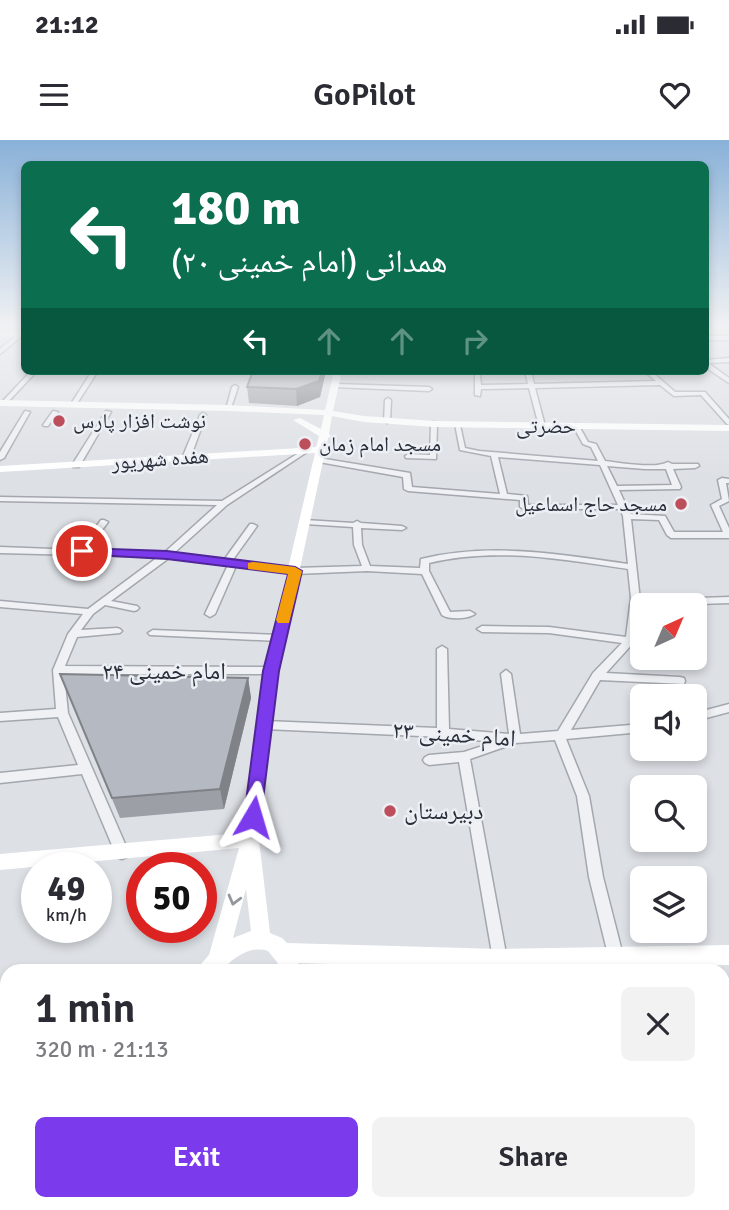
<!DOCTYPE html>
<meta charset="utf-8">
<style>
:root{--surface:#fff;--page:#f2f2f3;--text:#2b2b33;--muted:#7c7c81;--accent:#7c3aed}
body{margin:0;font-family:Signika,"Noto Naskh Arabic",sans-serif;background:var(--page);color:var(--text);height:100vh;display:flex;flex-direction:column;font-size:26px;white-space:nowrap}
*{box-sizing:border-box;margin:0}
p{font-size:23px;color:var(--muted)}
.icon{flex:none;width:38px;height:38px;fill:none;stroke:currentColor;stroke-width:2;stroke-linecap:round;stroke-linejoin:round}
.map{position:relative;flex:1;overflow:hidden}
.details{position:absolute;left:0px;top:824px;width:730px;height:247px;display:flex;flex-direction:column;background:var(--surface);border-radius:21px 21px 0 0;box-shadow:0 4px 10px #0003}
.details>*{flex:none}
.hud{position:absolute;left:21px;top:21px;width:688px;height:214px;border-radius:10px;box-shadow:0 4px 10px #0003;background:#0b6e4f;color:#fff;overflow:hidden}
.needle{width:46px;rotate:44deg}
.buttons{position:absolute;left:630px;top:453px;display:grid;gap:14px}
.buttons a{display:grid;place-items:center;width:77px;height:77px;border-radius:10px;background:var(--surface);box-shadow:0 4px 10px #0003;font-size:35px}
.speed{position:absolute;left:21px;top:712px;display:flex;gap:14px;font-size:35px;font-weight:700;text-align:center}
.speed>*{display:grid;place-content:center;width:91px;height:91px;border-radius:50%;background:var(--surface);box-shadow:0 4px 10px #0003;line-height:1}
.speed small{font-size:18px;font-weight:400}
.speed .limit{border:10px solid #d22;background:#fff;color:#111}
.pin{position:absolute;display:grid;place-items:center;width:60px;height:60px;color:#fff;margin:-30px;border:4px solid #fff;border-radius:50%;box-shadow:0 2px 7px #0007}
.me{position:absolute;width:77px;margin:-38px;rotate:7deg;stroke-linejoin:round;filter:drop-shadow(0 0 5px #0008)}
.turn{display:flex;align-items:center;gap:24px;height:147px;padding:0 35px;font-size:32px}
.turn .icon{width:91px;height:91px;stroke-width:2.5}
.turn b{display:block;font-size:49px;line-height:60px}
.lanes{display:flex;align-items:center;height:66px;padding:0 35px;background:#0003;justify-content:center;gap:35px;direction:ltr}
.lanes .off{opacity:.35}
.round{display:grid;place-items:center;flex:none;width:74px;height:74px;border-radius:10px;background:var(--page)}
.headline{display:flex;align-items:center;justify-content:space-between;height:119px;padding:0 35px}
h1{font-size:42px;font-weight:600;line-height:52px}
.button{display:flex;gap:14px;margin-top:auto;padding:14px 35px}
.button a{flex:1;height:80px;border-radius:10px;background:var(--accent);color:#fff;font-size:28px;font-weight:600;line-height:80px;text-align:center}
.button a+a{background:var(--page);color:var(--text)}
.status{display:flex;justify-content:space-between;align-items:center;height:49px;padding:0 35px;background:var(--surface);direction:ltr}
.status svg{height:19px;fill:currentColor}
header{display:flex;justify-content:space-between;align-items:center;height:91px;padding:0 35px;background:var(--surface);font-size:32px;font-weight:600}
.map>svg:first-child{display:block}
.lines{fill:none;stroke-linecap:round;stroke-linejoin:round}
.street-casing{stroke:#a3a7ae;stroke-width:3}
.street{fill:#eff1f4;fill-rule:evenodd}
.secondary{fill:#fff;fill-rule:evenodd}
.wall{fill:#9c9fa6}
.shaded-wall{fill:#7f8287}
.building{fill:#b5b9c1;stroke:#7f8287;stroke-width:2}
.oneway{stroke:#94969c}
.route{fill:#7c3aed;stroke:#51269a;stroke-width:2}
.slow{fill:#f59e0b}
.poi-dot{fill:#bd4f5d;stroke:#eceff3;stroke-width:2.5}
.labels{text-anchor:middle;stroke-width:5;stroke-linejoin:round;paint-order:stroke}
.far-poi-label{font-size:21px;fill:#282e3a;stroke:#eceff3;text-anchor:start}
.far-street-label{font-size:21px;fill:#282e3a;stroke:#eceff3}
.street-label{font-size:24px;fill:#282e3a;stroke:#eceff3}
.poi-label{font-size:24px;fill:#282e3a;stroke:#eceff3;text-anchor:start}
</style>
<div class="status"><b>21:12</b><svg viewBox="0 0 49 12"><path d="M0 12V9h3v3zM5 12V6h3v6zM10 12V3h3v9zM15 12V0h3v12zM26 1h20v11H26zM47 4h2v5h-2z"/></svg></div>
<header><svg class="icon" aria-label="menu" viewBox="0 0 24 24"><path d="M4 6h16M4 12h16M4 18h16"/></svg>GoPilot<svg class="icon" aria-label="heart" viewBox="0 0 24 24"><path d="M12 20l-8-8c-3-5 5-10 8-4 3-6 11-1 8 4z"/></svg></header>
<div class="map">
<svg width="729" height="1070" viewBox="0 0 729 1070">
<rect width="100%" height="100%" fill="#dde0e5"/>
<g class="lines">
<!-- street casing -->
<g class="street-casing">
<path id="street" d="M18 194 23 195 0 214V209Z
M705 196H729V200H705Z
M729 218V222L708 223 729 238V243L705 227V220Z
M31 231H37L6 264H2V262Z
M92 231H98L76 265H72L71 264Z
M525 231H531L534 244 656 241 644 231H651L675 252H705L729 279V285L727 284 701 255 674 256 660 245 535 248 545 286 542 288 539 286 529 248 481 249 480 256 475 255V234L480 235 481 245 528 244Z
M336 244 429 247 432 249 429 251 334 247V245Z
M235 245 238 247 231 268 226 269 232 247Z
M388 258 391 260 390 281 387 283 384 281 385 260Z
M25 271 30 272 4 318 0 320V312Z
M53 271 58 272 48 286H44L43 285Z
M106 271 111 272 79 327H73L72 325Z
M203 273 206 275 191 316 184 318 183 316 200 275Z
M434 282 437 284 436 319 406 318 405 316 409 314 430 315 431 284Z
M455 284 460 285 465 308 479 311 598 321 591 307 583 304 573 286 576 284 579 286 588 302 596 304 605 321C621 323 656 329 668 322L672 324H698L699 326 695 328 673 329 681 347 680 349 619 350 630 374 665 376 674 392H723L711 365 722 359 718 340 722 338 729 339V343H726L729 361 719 366 729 388V398H671L667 395 659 380 631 379 640 460 729 457V463L640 466 635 501 606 533 680 537 684 538 685 541 684 544 600 540 571 590 642 584V592L566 599 589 656 603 737 627 831H612L589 737 577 656 555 600 516 603 470 619 507 819 505 824 500 826 495 824 493 819 459 622 429 625 425 623 423 620 425 617 429 615 464 612 495 602 443 597 265 589 261 588 259 585 261 582 265 581 437 588V509L442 506 447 509 449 589 509 594 501 534 506 530 511 534 520 594 558 591 593 533 622 503 549 493 482 492 477 489 482 486 549 487 626 497 631 458 628 429C562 419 495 407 429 423V431L450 472 470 471 475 474C468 479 449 480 442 475L422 434 367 431 295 434 236 426 215 474 210 477 205 474 228 425 169 418 111 461 137 466 139 468 137 470 134 471 105 465 93 474 81 490 117 488 120 489 122 491 120 493 77 497 65 526 271 527 276 531 275 534H64L68 573 129 713 127 717 122 719 117 717 82 634 0 643V633L78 625 58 577 0 581V573L56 569 53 530 68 494 83 474 0 467V461L88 469 158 417 0 413V407L79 410 101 380H104L108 382 87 410 165 412 217 365 0 361V357L222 361 305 309 309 311 307 312 227 365 174 413 224 420 250 384H253L257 386 232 421 295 428 362 426 354 405 353 387 305 384 301 382 305 380 353 383 357 381 361 383 402 386 406 388 402 390 361 388 362 405 370 426 420 428 421 419C490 402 559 414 628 424L623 376 620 369H524L520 367V360L408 351 404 349 403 337 319 322 315 320 319 318 410 333 412 347 500 354 491 316 460 310ZM498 317 600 325 618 365H528L527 356 507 354ZM607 326 645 329H666L672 345 617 346Z
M153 490 279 495 284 498 279 501 150 495 148 493Z
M729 564V572L695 581V573Z
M729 881V897L723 898V882Z
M7 959V977L0 979V961Z
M685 1064H703L705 1070H687Z"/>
</g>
<!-- street -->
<use href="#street" class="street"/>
<!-- secondary -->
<path class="secondary" d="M0 192 24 193V197L0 196Z
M334 231H342L333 271 364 276 434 281 729 285V291L434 287 364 282 332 276 329 294 331 296 328 298 278 531 259 700 270 793 282 798 287 803 500 809 729 805V825L500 829 298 823 301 831H281L277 822 268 811C250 805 233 818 221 831H198L201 824 209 815 239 708 0 730V714L242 693 264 531 315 313 0 332V326L316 307 319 296 293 280 300 278 321 289 324 275 228 271 0 266V260L228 265 325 270ZM246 749 251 791 233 798Z
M7 1052V1064H19L17 1070H0V1054Z
M120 1064H146L144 1070H117Z
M253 1064H278L281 1070H255Z
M380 1064H406L409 1070H382Z"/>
</g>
<!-- wall -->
<path class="wall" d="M253 231H326L320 257 297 266 249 263 247 247Z
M60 534 248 538 251 558 224 669 120 678Z"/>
<!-- shaded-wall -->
<path class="shaded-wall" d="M322 231H326L320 257 297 266 296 249Z
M248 538 251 558 224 669 220 649Z"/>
<!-- building -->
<path class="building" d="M253 231H322L319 241 296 249 247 247Z
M60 534 248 538 220 649 112 658Z"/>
<!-- one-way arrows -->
<defs><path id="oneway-chevron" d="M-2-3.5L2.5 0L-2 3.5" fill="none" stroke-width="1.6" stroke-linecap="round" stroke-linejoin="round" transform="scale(1.75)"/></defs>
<use class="oneway" href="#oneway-chevron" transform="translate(234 760) rotate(105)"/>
<!-- sky -->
<linearGradient id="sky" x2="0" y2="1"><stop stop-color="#89b1d8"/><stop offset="0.55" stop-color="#f0f1f3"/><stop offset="1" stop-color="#f0f1f3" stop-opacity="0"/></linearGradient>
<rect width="729" height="337" fill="url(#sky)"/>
<!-- route -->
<path class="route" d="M82 408 167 411 295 427 302 431 279 531 260 683H246L244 677 263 531 288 434 167 419 77 414V409Z"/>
<!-- slow -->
<path class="slow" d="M253 422 295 427 302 431 289 483H278L276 480 288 434 248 429V423Z"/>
<!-- markers -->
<g class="poi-dot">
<circle cx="59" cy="281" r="7"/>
<circle cx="305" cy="304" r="7"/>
<circle cx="681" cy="364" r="7"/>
<circle cx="390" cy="671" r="7"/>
</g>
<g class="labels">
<!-- far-poi labels -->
<g class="far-poi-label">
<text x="73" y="288">نوشت افزار پارس</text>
<text x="319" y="311">مسجد امام زمان</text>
<text x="667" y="371" text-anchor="end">مسجد حاج اسماعیل</text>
</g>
<!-- far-street labels -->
<g class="far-street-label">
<text x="546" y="293">حضرتی</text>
<text transform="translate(160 319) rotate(-4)" y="7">هفده شهریور</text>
</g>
<!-- street labels -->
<g class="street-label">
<text x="164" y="539">امام خمینی ۲۴</text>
<text transform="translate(454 594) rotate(4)" y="8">امام خمینی ۲۳</text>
</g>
<!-- poi labels -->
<g class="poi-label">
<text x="404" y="679">دبیرستان</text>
</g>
</g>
</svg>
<div class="buttons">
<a><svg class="needle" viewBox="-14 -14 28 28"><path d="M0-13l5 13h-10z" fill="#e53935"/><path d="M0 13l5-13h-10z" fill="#7c7c81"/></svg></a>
<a><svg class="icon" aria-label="sound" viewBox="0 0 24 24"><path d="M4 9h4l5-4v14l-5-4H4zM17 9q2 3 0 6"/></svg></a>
<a><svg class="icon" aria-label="search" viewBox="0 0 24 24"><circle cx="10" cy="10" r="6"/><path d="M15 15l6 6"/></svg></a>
<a><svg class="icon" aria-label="layers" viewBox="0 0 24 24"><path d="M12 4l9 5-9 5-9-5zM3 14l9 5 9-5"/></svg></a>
</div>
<div class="speed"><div>49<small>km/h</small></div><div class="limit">50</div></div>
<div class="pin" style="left:82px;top:411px;background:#d93025"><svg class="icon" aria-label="arrive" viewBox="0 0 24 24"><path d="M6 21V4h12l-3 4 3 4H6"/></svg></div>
<svg class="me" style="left:253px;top:677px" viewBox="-20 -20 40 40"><path d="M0-17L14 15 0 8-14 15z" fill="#7c3aed" stroke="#fff" stroke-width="4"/></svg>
<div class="hud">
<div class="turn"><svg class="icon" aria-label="left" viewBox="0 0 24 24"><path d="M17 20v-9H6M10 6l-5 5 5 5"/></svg><div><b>180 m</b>همدانی (امام خمینی ۲۰)</div></div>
<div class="lanes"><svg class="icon" aria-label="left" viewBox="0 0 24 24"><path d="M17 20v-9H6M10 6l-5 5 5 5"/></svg><svg class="icon off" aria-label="ahead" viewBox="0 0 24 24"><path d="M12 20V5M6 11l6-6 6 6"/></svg><svg class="icon off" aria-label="ahead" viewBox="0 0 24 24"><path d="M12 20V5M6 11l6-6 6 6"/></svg><svg class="icon off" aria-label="right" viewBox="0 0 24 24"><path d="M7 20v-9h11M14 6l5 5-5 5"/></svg></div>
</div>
<section class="details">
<div class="headline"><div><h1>1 min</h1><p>320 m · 21:13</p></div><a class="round"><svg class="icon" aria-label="close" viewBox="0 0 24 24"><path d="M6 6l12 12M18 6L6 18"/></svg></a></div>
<div class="button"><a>Exit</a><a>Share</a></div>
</section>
</div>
